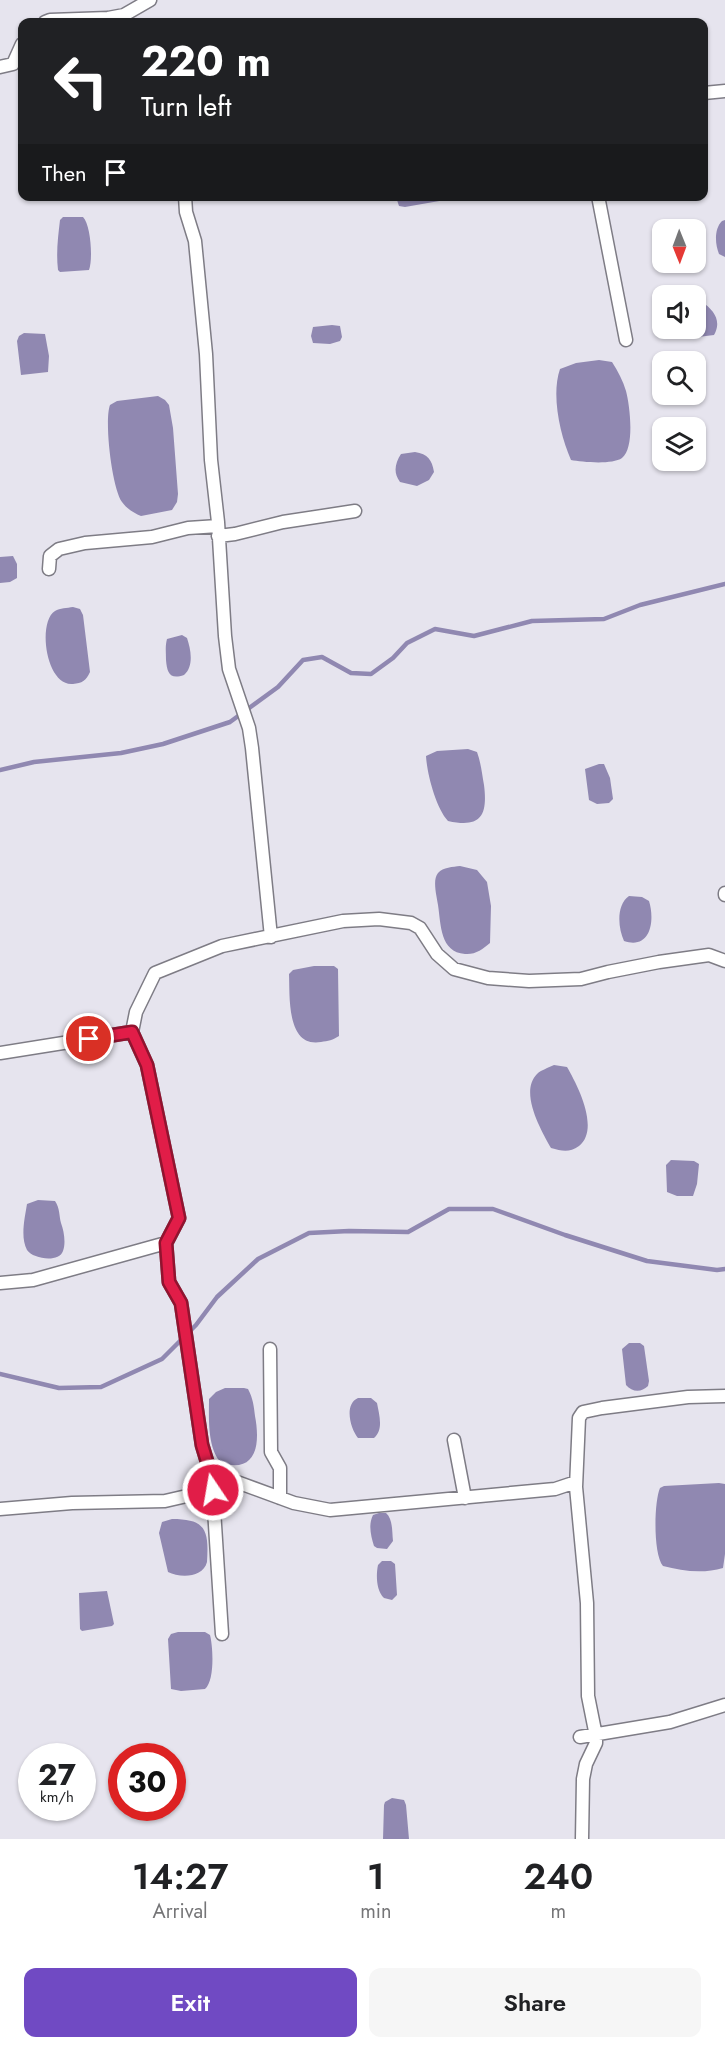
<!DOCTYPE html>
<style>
:root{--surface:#fff;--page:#f6f6f6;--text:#202124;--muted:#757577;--accent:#704ac3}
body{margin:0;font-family:Jost,sans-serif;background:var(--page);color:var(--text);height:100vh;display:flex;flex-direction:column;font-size:22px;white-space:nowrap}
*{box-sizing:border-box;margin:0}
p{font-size:20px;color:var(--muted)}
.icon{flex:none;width:33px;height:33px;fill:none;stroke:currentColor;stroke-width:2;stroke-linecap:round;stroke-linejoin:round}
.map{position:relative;height:1839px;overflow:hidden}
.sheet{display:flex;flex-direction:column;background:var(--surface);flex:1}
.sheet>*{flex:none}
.banner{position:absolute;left:18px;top:18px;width:690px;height:183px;border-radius:12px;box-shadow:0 2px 4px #0004;background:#202124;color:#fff;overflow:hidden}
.needle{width:39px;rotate:179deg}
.fabs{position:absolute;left:652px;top:219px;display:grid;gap:12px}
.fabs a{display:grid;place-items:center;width:54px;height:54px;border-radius:12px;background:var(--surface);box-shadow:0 2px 4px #0004;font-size:30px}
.speed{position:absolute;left:18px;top:1743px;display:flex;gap:12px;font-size:30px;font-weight:700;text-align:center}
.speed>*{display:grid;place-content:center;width:78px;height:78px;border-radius:50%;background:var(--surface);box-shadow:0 2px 4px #0004;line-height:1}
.speed small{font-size:15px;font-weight:400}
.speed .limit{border:9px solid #d22;background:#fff;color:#111}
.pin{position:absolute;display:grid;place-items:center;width:51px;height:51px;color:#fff;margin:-26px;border:3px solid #fff;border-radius:50%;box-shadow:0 2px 6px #0007}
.me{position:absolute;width:66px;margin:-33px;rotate:348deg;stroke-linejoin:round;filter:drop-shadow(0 0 4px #0008)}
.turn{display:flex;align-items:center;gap:21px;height:126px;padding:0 24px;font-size:27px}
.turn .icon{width:78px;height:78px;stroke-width:2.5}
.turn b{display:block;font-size:42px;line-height:51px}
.then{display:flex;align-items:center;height:57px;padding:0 24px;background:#0003;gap:12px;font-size:22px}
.eta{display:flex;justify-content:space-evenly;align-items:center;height:102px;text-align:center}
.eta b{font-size:36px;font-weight:600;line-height:42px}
.button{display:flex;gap:12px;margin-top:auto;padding:12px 24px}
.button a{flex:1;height:69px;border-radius:12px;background:var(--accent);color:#fff;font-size:24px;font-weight:600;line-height:69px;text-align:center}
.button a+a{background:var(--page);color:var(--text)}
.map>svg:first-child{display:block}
.water{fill:#9088b1}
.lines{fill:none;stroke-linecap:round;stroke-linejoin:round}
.stream{stroke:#9088b1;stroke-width:4.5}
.street-casing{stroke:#7e7c85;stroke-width:15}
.street{stroke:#fff;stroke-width:12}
.route-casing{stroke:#92132f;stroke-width:15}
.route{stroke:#e11d48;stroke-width:10}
</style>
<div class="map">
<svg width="725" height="1839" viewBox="0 0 725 1839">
<rect width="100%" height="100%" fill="#e6e4ee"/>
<!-- water -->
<path class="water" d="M396 197V196L456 197 445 200 405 207 399 206Z
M63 217H83C91 225 93 260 89 270L60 272 58 270C56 253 58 237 60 220Z
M725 220V257L719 254C715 244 714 229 722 221Z
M702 302C714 310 722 321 714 335L698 337 691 329 696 328V303Z
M332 325 340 326 342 337 340 341 330 344 313 343 311 336 313 327Z
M24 333 45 334 49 356 48 372 21 375 17 341 19 336Z
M599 360 612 362C618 371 623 381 626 391 630 406 635 448 622 458 612 465 582 462 571 460 560 435 551 395 560 369L576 363Z
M158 396 165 400 169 405 173 428 178 494 177 502 172 510 141 516C134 513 127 509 122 502 112 488 104 421 110 405L117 401Z
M415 452C428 454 432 460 434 472L429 480 417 486 400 482C393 473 395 463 401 454Z
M13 556 17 564V578L10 582 0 583V557Z
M73 607 80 609 83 615 90 672C86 681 82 683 73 684 46 687 37 622 55 611 60 608 67 608 73 607Z
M182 635 187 638C191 650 194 666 184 675 170 680 167 673 166 660 166 653 165 646 167 639Z
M468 749 477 752C481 763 482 774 484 785 488 817 480 828 448 821 436 808 427 774 426 756L437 751Z
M599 764H604L610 778 613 799 609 803 597 804 589 800 585 769Z
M460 866 477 870 487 882 491 906 490 943C483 949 475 955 465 954 440 952 441 925 438 905 437 897 432 880 438 873 443 867 453 867 460 866Z
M629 896 642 897 649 901C655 920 651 950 624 941 618 928 616 905 629 896Z
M314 966H334L338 969 339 1036C333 1040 328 1041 321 1042 286 1048 290 996 289 974L293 970Z
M554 1065 567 1067C578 1086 600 1129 579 1146 569 1153 562 1151 551 1148 541 1130 519 1092 537 1074 541 1070 548 1068 554 1065Z
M671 1160 694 1161 699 1164 697 1184 693 1196H677L667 1192 666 1165Z
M38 1200 55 1201C60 1208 59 1216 61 1223 64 1231 66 1243 63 1251 59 1263 33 1259 27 1250 20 1237 25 1217 27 1204Z
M629 1343H640L644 1346 649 1381 648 1386C641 1393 632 1392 626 1385L622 1349Z
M225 1388H244L248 1389C253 1398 254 1407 255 1416 260 1442 258 1474 221 1463 207 1447 209 1419 209 1399L216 1392Z
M358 1398H371L377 1403C379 1414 384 1430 374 1438H358C350 1428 344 1404 358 1398Z
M719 1483 725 1484V1554L723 1568C703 1574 682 1571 663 1566 653 1554 654 1502 660 1488L664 1486Z
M379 1513H386C393 1519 392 1532 393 1541L387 1549 377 1548 374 1546C371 1536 368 1525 373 1515Z
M172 1519C206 1519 209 1530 207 1562 203 1578 180 1578 168 1572L159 1533 162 1522Z
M382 1561H391L395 1564 397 1595 392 1600 384 1598C376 1590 376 1575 378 1565Z
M107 1591 114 1624 112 1626 82 1631 80 1629 79 1593Z
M178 1632H205L210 1635C213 1646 215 1681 205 1689L181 1691 171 1689 168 1639 171 1634Z
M392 1798 404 1800 406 1805 409 1839H383L384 1805 385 1802Z"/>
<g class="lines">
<!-- stream -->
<path class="stream" d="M0 770 34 762 121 753 163 744 230 722 278 687 303 660 322 657 351 673 371 674 393 658 407 643 435 629 474 636 532 621 604 619 640 605 725 584
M0 1374 59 1388 101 1387 162 1359 196 1325 217 1297 258 1259 309 1233 349 1231 408 1232 449 1209H493L565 1235 647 1261 717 1270 725 1269"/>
<!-- street casing -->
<g class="street-casing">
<path id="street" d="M45 22 50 20 108 18 124 15 150 0
M0 67 13 64 22 44
M704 93 725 91
M185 196 186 212 195 241 206 354 211 460 218 522 225 636 229 669 249 728 252 748 271 937
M598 196 626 340
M218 536 235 534 283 522 355 511
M49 569 50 556 59 549 85 543 152 537 188 528 218 526
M725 893V895
M132 1032 147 1065 179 1218 166 1243 169 1282 181 1303 202 1445 212 1478 222 1634
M0 1053 132 1032 136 1012 155 973 222 946 343 921 379 919 411 923 420 928 437 954 454 969 488 978 529 981 581 979 608 972 659 962 709 955 725 961
M0 1283 33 1280 166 1243
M270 1349 271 1452 280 1468V1498
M454 1440 465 1498
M212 1478 234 1481 294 1503 330 1510 555 1489 576 1482
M0 1509 72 1503 165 1501 213 1490
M580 1737 670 1722 725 1705
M582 1839 583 1779 586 1764 596 1743V1736L588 1696 587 1603 576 1487 579 1418 583 1412 602 1408 688 1397 725 1396"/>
</g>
<!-- street -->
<use href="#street" class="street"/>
</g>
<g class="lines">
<!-- route casing -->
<g class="route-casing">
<path id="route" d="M89 1039 132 1032 147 1065 179 1218 166 1243 169 1282 181 1303 202 1445 212 1478 213 1490"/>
</g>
<!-- route -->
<use href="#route" class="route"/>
</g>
</svg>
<div class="fabs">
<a><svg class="needle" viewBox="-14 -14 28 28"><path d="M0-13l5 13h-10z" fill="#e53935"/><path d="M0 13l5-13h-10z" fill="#757577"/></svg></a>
<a><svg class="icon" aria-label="sound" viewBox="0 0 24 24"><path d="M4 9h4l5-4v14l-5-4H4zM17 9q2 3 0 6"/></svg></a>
<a><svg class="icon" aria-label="search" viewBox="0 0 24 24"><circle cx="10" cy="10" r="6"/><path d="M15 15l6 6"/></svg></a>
<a><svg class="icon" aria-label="layers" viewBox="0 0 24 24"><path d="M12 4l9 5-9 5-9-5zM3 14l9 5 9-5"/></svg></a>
</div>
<div class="speed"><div>27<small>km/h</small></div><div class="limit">30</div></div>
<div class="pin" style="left:89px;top:1039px;background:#d93025"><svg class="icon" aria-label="arrive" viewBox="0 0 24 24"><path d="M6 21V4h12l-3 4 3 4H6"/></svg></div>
<svg class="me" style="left:213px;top:1490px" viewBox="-20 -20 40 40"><circle r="17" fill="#e11d48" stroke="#fff" stroke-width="3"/><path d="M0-11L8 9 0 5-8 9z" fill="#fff"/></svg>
<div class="banner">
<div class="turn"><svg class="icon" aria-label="left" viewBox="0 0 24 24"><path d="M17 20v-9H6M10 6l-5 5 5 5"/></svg><div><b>220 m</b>Turn left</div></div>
<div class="then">Then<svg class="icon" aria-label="arrive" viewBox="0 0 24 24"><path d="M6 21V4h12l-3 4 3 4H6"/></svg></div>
</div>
</div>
<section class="sheet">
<div class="eta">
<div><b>14:27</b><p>Arrival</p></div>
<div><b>1</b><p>min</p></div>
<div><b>240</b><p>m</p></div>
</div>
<div class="button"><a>Exit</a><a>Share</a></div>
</section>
